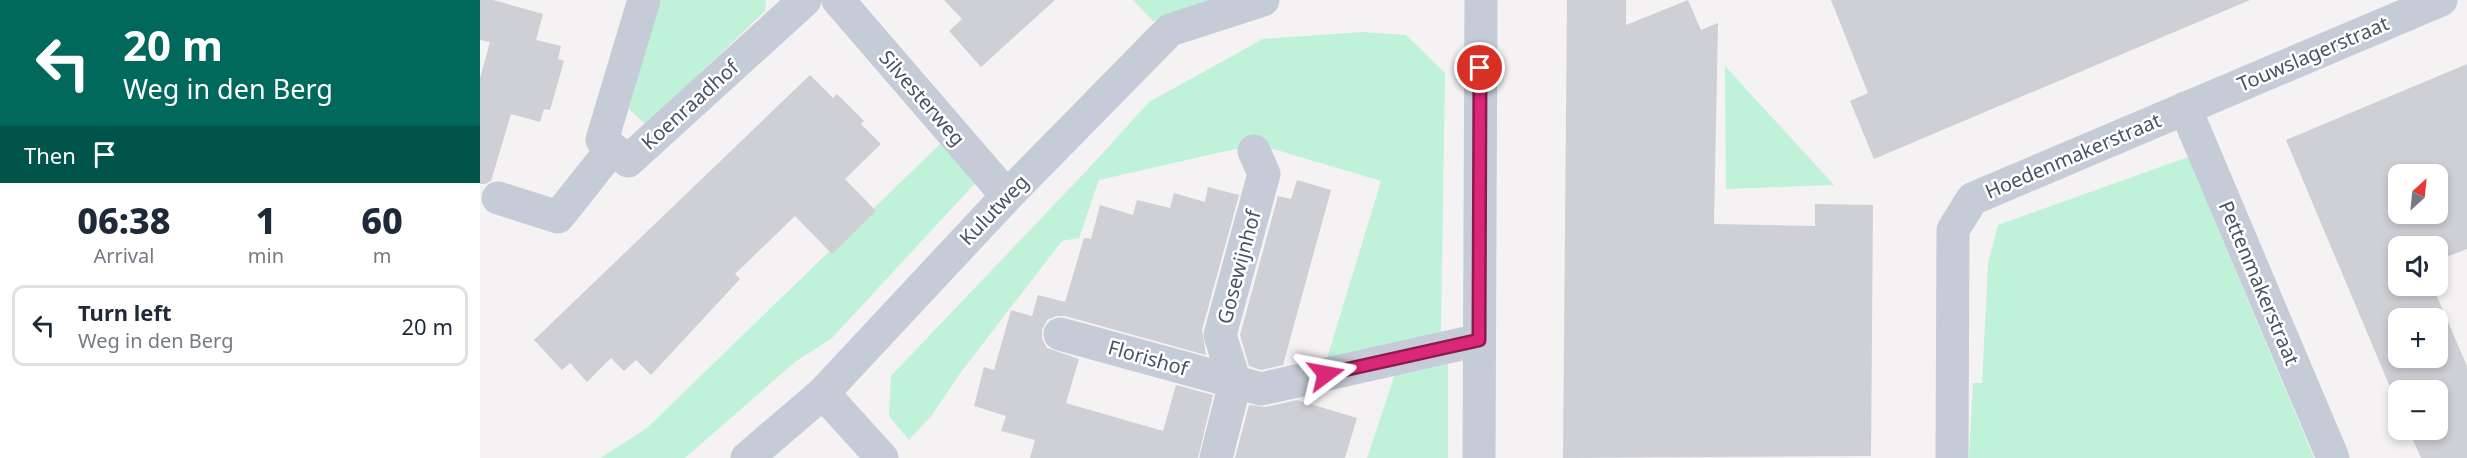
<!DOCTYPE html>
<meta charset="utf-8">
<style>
:root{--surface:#fff;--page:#f2f2f3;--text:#1f2937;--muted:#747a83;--line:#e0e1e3}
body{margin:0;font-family:"Noto Sans",sans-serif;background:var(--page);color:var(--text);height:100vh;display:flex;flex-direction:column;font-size:22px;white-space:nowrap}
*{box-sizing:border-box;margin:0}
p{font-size:20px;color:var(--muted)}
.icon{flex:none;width:33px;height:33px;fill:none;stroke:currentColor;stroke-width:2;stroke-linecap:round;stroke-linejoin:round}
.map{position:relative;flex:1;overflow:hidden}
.panel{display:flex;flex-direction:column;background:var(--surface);width:480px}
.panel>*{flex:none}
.guide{background:#00695c;color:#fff;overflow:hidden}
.needle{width:39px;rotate:27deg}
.fabs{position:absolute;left:1908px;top:164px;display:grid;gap:12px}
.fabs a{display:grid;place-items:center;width:60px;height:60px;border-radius:12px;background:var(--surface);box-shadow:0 3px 9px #0003;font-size:30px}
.pin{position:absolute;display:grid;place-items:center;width:51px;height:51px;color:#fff;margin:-26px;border:3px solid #fff;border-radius:50%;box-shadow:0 2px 6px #0007}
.me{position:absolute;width:66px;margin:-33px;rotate:77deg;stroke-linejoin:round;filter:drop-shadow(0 0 4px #0008)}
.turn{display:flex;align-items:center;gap:21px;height:126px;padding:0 24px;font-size:27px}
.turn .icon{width:78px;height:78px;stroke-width:2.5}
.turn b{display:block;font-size:42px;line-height:51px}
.then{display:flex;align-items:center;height:57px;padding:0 24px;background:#0003;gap:12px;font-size:22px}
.eta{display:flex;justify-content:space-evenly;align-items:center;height:102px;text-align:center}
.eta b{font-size:36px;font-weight:800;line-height:42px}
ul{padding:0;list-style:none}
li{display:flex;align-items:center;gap:18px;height:81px;margin:0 12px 9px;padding:0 12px;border:3px solid var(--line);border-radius:12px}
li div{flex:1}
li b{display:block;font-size:22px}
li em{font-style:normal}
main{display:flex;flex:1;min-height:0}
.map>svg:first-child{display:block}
.green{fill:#c0f2da}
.building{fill:#ced0d6;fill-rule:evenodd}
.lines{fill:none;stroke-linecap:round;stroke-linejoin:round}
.minor{stroke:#c5ccd7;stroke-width:33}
.route-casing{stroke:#8e194d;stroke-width:15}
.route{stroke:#db2777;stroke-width:10}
.labels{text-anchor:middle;stroke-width:5;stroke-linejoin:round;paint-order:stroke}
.street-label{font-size:20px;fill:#495261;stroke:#fff}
</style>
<main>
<section class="panel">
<div class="guide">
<div class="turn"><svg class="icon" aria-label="left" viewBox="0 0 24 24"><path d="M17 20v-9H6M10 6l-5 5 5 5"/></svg><div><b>20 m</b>Weg in den Berg</div></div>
<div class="then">Then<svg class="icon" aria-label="arrive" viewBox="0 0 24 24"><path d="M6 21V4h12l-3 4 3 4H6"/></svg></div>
</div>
<div class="eta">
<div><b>06:38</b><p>Arrival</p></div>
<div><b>1</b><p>min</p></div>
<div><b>60</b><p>m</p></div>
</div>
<ul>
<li><svg class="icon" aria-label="left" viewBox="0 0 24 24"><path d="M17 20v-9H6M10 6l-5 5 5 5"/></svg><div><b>Turn left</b><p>Weg in den Berg</p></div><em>20 m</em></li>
</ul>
</section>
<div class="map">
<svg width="1987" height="458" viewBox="0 0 1987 458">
<rect width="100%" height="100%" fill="#f4f2f2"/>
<!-- green -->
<path class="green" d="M178 0H286L285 11 166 125 149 109Z
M653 0H778L673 21Z
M882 32 926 35 965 73 961 332 846 362 901 181 777 144 619 180 599 238 582 241 481 372 452 415 429 440 409 416 411 376 609 168 669 102 783 39Z
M1245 66 1354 185 1246 189Z
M460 144 497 181 352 338 315 362 205 458H120L167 428Z
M1708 157 1834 458H1489L1493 383H1502L1508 263 1518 225Z
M968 364V458H887L915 374Z"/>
<!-- building -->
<path class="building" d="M0 0H13L63 14 56 40 81 46 78 59 84 61 70 110 64 109 60 122 31 114 11 181 5 184H0V78L10 42 0 40Z
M464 0H575L501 67 469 31 482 19Z
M1087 0H1146V25L1208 0 1221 30 1238 23 1234 224 1335 226V204L1393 205 1391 456 1083 458Z
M1351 0H1770L1394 159 1370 101 1388 93Z
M1987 64V249L1958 260V246H1918V285H1952L1987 366V458H1941L1928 429H1958V390H1918V406L1806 140ZM1918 174H1958V213H1918ZM1918 318H1958V357H1918Z
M330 75 353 98 357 94 384 121 381 124 401 144 365 179 396 211 352 254 315 216 255 274 260 279 171 375 156 360 144 371 131 358 107 382 90 363 82 370 54 340Z
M817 180 851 190 803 365 781 370 769 366 760 335 798 196 811 199Z
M728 187 759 195 722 330 726 355 585 316H576L567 320 562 330V339L567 348 599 359 586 403 683 431 696 385 733 395 718 458H550L555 440 521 431 526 416 494 406 504 367 514 370 531 310 552 316 558 295 585 302 604 238 611 239 620 205 653 215 657 200 690 208 694 193 725 202Z
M817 400 877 418 865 458H755L769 405 785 407Z"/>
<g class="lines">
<!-- minor -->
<path class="minor" d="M164 0 122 140 148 161 325 0
M358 0 527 196
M1705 108 1853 458
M18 198 78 217 132 149
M580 334 781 389 999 340
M343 393 402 458
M267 458 343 393 527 196 690 30 783 0
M736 458 755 383 740 335 784 174 774 151
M999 458 1001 0
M1472 458 1473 230 1492 199 1961 0"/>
</g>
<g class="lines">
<!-- route casing -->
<g class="route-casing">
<path id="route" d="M846 374 999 340 1000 68"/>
</g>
<!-- route -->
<use href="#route" class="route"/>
</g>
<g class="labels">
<!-- street labels -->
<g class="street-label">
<text transform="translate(1833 54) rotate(-23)" y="7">Touwslagerstraat</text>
<text transform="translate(442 98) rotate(49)" y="7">Silvesterweg</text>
<text transform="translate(210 105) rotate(-42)" y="7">Koenraadhof</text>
<text transform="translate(1593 156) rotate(-23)" y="7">Hoedenmakerstraat</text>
<text transform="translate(514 210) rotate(-46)" y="7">Kulutweg</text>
<text transform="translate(759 267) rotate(-75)" y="7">Gosewijnhof</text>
<text transform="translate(1779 283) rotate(67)" y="7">Pettenmakerstraat</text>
<text transform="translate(668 358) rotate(16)" y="7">Florishof</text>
</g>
</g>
</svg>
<div class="fabs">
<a><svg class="needle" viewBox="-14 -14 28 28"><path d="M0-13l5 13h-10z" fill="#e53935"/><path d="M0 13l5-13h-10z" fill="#747a83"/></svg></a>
<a><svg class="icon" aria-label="sound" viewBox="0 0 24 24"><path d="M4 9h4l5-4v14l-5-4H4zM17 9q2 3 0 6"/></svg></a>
<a>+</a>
<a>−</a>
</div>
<div class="pin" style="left:1000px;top:68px;background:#d93025"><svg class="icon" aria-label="arrive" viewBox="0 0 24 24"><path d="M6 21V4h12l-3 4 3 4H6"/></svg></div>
<svg class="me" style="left:846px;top:374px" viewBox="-20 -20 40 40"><path d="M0-17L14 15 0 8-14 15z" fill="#db2777" stroke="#fff" stroke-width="4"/></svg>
</div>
</main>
